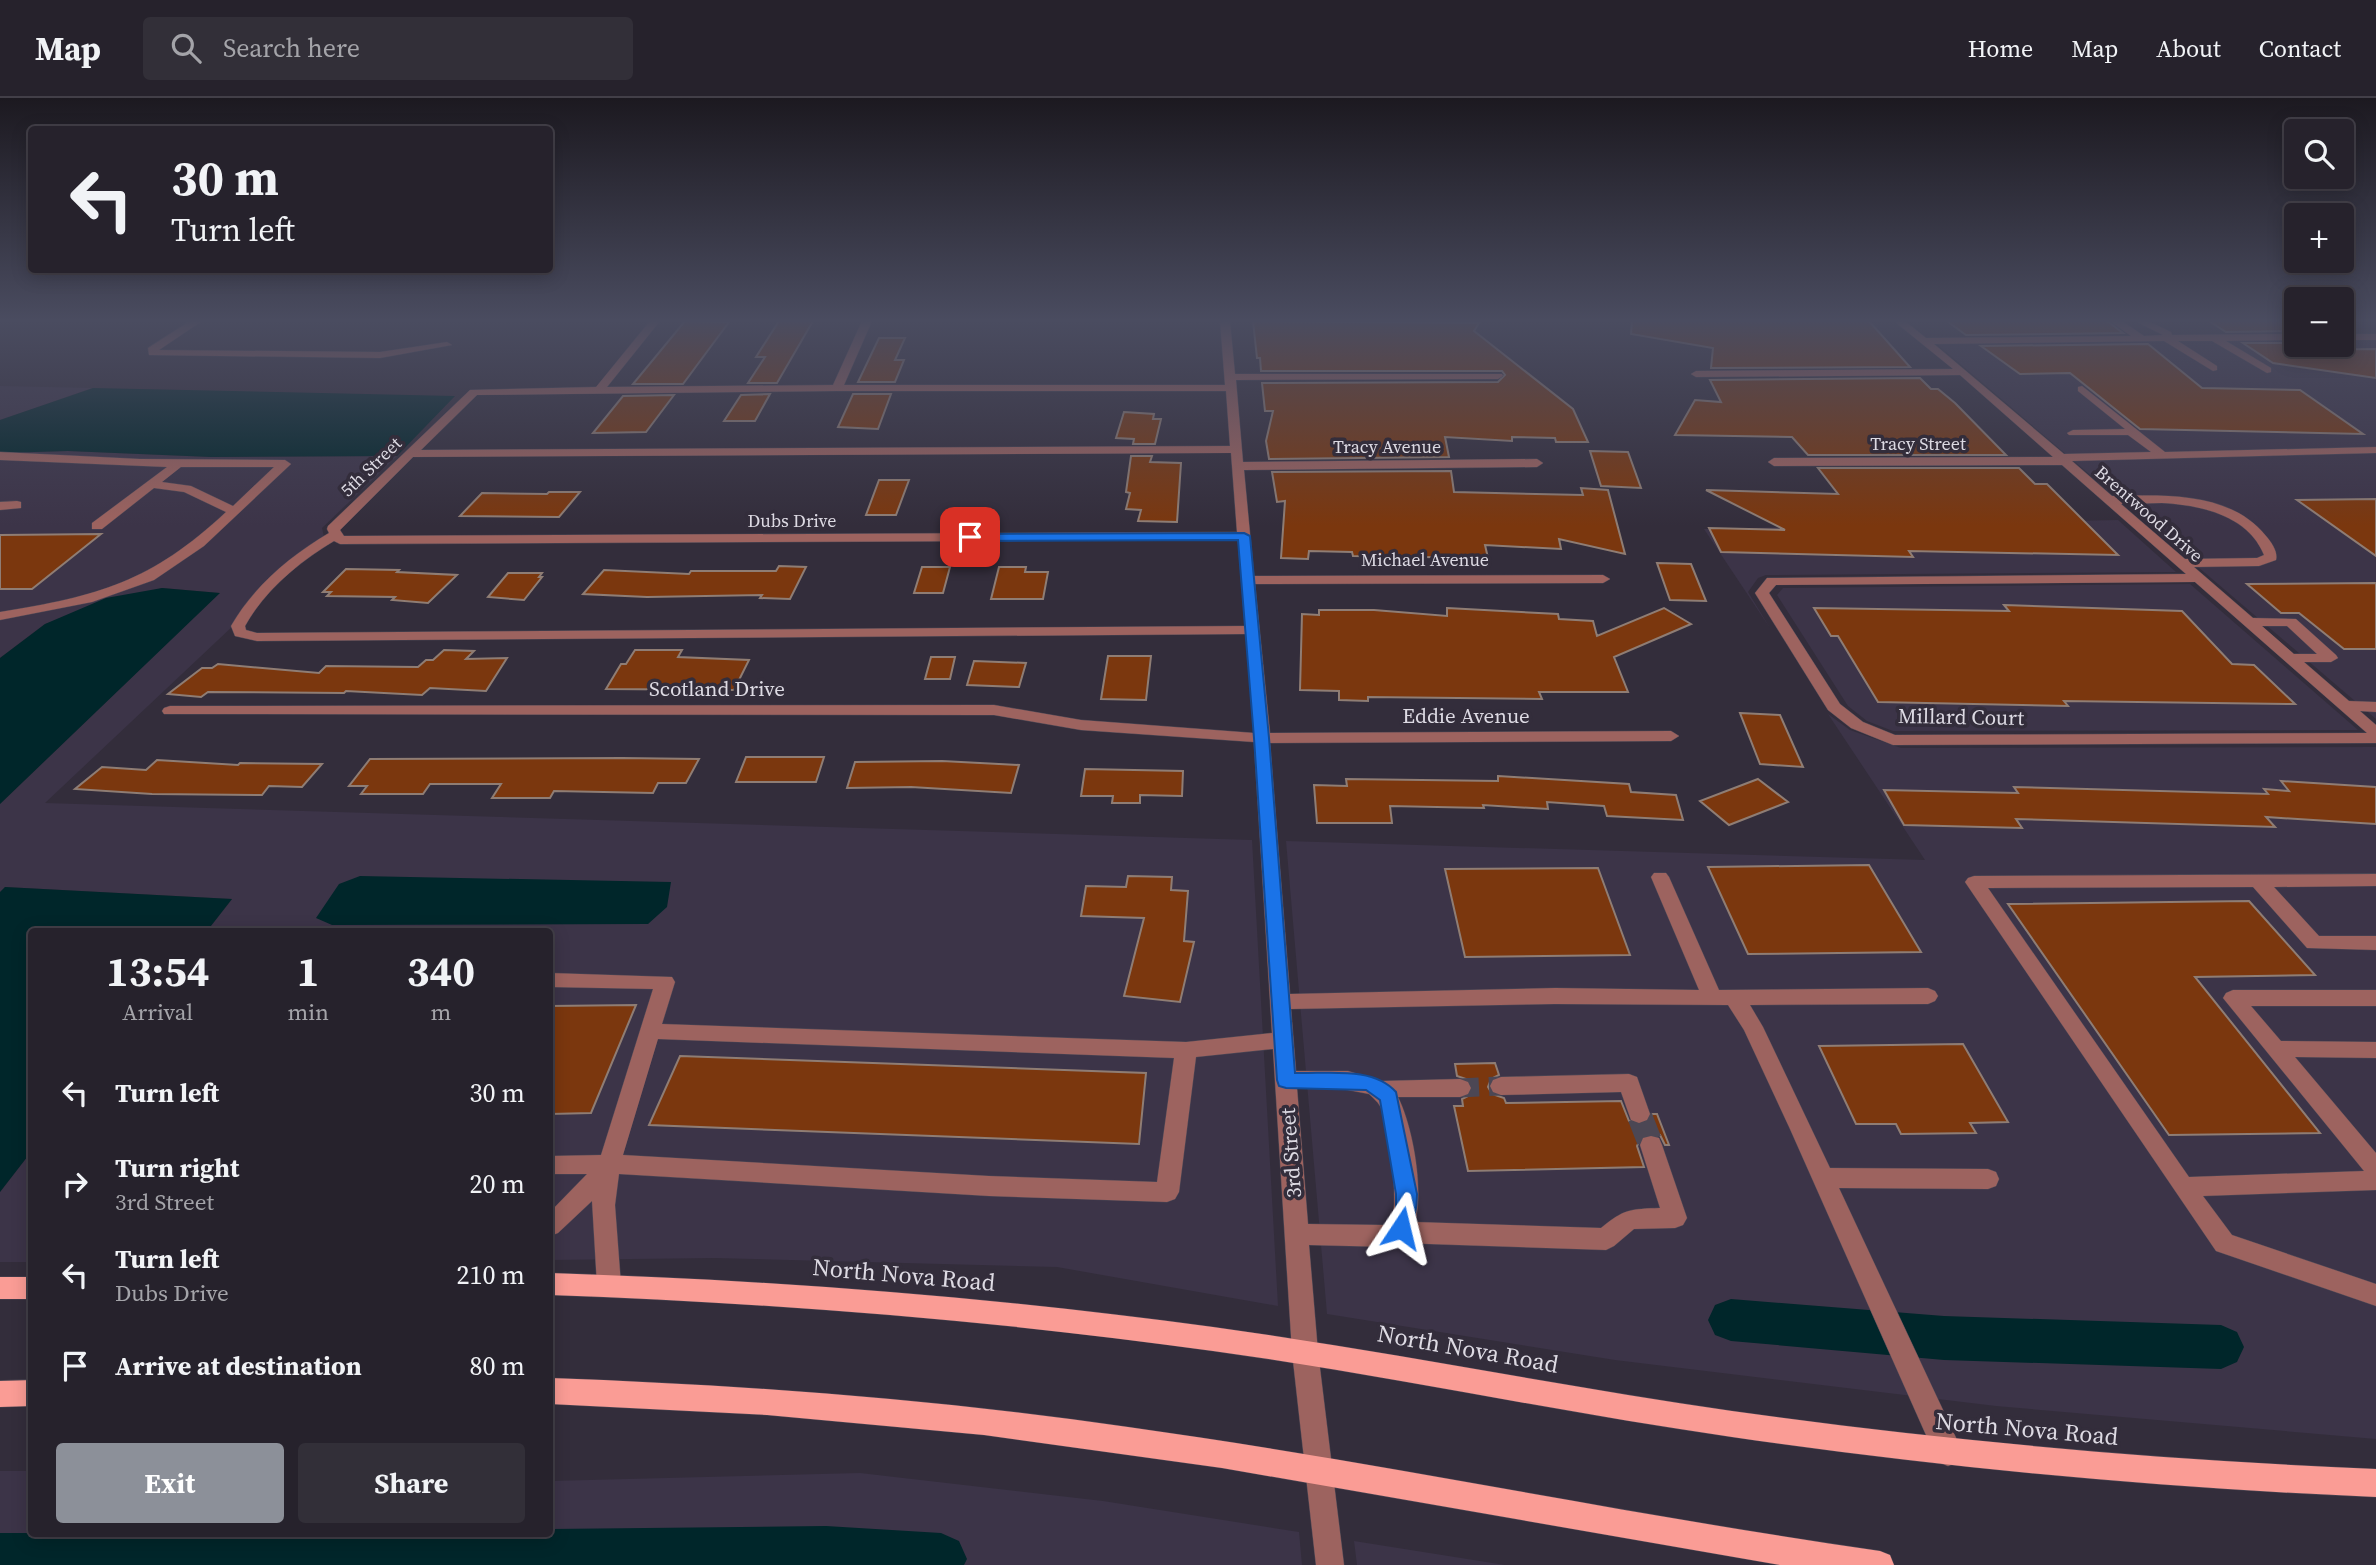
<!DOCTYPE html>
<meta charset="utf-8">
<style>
:root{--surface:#26222c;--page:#322f38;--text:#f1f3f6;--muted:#a4a4a9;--line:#423f48;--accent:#8c9099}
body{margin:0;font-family:"Source Serif 4",serif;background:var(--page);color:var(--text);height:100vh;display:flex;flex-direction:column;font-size:26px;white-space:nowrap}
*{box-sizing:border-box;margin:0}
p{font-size:23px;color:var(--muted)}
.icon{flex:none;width:38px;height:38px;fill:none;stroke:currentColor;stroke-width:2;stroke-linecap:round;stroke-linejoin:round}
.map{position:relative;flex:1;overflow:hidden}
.panel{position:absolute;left:28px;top:830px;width:525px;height:609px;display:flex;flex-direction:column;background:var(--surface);border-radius:7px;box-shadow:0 4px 18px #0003,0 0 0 2px var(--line)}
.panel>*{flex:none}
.hud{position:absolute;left:28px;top:28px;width:525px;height:147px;border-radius:7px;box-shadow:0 4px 18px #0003,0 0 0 2px var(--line);background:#26222c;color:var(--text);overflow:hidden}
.buttons{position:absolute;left:2284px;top:21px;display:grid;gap:14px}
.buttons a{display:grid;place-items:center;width:70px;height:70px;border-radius:7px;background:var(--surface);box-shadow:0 4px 18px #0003,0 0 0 2px var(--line);font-size:35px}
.pin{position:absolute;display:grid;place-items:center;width:60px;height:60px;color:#fff;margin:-30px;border-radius:14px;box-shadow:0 4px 10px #0006}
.me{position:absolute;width:77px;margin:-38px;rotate:10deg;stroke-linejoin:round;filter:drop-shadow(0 0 5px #0008)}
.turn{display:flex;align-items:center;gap:24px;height:147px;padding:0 28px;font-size:32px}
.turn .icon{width:91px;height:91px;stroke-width:2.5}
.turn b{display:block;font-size:49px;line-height:60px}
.eta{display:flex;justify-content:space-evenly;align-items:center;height:119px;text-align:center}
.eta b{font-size:42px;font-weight:700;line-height:49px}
.button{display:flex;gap:14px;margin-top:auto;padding:14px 28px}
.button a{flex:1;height:80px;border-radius:7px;background:var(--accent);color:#fff;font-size:28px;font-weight:700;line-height:80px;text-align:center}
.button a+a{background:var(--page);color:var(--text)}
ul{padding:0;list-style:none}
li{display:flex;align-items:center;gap:21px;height:91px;padding:0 28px}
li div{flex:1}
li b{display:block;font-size:26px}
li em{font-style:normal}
header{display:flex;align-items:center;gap:42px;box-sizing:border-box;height:98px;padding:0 35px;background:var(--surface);border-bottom:2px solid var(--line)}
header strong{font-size:33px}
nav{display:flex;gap:38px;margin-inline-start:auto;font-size:24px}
.search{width:490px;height:63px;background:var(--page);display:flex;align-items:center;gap:18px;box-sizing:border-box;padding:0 24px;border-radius:7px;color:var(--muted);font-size:26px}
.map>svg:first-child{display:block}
.built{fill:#3c3448}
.water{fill:#00262a}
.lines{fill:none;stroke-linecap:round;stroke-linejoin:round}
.canal{fill:#00262a;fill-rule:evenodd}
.building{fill:#7b370e;stroke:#8f7d74;stroke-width:2}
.minor-tunnel-far1{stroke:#4c4754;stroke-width:19;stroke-dasharray:19 10;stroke-linecap:butt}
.minor-tunnel{stroke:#4c4754;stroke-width:25;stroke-dasharray:25 12;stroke-linecap:butt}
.minor-casing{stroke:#4e4956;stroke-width:1}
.major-casing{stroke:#4e4956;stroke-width:1}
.minor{fill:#9d635f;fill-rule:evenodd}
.major{fill:#fa9c95;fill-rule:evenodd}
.route{fill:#1a73e8;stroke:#114b97;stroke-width:2}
.labels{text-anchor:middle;stroke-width:7;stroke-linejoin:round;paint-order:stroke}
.far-street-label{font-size:18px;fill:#dddae3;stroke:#332d3b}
.street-label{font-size:21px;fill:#dddae3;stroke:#332d3b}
.near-street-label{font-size:24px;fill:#dddae3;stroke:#332d3b}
</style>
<header>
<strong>Map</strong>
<div class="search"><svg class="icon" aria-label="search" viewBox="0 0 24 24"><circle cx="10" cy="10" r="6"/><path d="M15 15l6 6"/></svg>Search here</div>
<nav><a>Home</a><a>Map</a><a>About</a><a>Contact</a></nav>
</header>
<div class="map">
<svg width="2376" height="1467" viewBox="0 0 2376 1467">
<rect width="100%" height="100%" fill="#332d3b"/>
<!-- built -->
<path class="built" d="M2181 243H2296V247H2342V243H2376V621L1937 246Z
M0 288 93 290 0 322Z
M68 353 211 359 397 358 322 430 324 439 306 459 45 705 1252 742 1278 1208 1057 1169 714 1160 550 1162V833H207L232 801 5 789 0 794V706L219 495 162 490 45 526 0 560V355Z
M2118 422 2176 474 1766 477 1758 480 1748 494 1770 530 1704 431Z
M2190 486 2358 632 1893 633 1867 623 1848 608 1777 497 1783 490Z
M1828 616 1850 632 1901 650 2376 649V1341L1996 1308 1615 1262 1327 1216 1286 743 1925 762Z
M31 1054V1164H0V1094Z
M0 1373H31L32 1435H550V1383L860 1375 1103 1403 1299 1434 1302 1467H0Z
M1354 1443 1505 1467H1357Z"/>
<!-- water -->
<path class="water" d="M93 290 455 298 397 358 211 359 68 353 0 355V322Z
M162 490 220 495 0 706V560L45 526 106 500Z
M360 778 671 784 667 809 648 826 332 827 316 820 339 786Z
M5 789 232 801 207 833H32L31 1054 0 1094V794Z"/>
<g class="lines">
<!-- canal -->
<path class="canal" d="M1731 1201 1944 1218 2221 1227 2237 1234 2244 1249 2237 1264 2221 1271 1944 1262 1731 1243 1715 1237 1708 1222 1715 1207Z
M826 1428 941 1435 959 1443 967 1461 964 1467H0V1435H550V1431Z"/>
</g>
<!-- building -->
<path class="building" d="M685 223 729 224 683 286H633Z
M779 223H813L777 285H748L765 259H756Z
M1253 223 1479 225 1474 233 1573 311 1588 344H1556L1555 340 1512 339V343L1445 339 1449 359 1269 361 1266 343 1273 313H1265L1262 285 1498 284 1505 277 1502 273H1261L1260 260H1257Z
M1632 223H1869L1910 269 1711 270 1713 250 1631 236Z
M1947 223H2107L2123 235 1966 237Z
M2209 223H2296V233L2226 234Z
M879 240H905L895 262H904L895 284H858Z
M2243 245H2296V252L2376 251V280L2273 265Z
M2148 246 2202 290 2300 292 2363 336 2140 331 2070 275 2020 276 1981 248Z
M1920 280 1931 291H1938L1955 305 2006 357H1808L1792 339 1675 337 1695 302 1721 304 1710 282Z
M770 296 755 323H724L741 297Z
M853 296H891L878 331 838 329Z
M674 297 646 334 593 335 623 298Z
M1124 314 1154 316 1153 321H1161L1155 346H1133L1134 341 1116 340Z
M1590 353 1628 354 1641 390 1601 388Z
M1131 358H1152L1150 364 1181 365 1177 424 1138 423 1141 412 1126 411 1130 395 1126 394Z
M1818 370H2019L2035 386H2047L2118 457 1909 453 1913 459 1721 454 1709 430 1785 432 1706 392 1838 396Z
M1451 373 1454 394 1583 397 1581 390 1608 392 1625 456 1559 441 1561 451 1485 447 1488 460 1353 458 1352 454 1309 453 1308 461 1281 460 1285 403 1277 404 1272 374Z
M879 382H909L896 417H866Z
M549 394H580L559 419 460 418 482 395 547 396Z
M2376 401V458L2297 402Z
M101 436 32 491H0V437Z
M1657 465 1691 466 1706 503 1670 502Z
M779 468 806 469 790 501 760 500 762 497 647 499 583 496 604 472 689 476 691 473H776Z
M922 469H950L943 495H914Z
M999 469H1026L1025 474H1048L1043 501H991Z
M346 471 399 472 397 474 457 477 428 505 392 502 395 499 327 498 331 494H323Z
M508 475H542L539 479H542L524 502 488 499Z
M2376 485V551H2344L2299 515H2281L2247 486Z
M2004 507 2182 513 2232 566 2254 567 2295 606 2064 603 2068 608 1878 604 1838 538H1831L1814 510 2009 513Z
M1447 510 1558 516 1559 521 1593 523 1597 538 1664 510 1691 526 1614 559 1628 594H1539L1542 601 1368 599V603L1339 602V593L1300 592 1302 516 1319 517V512H1374L1447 518Z
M444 552 474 553 466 561 507 560 486 593 430 590 422 597 346 593 344 595 208 594 201 599 168 596 202 570H212L218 566 319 575 326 568 418 569 426 562H433Z
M635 552H682L678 559 749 562 734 592 606 591 621 566H626Z
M1108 558H1151L1146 602 1101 601Z
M931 559H955L950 581H925Z
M974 563 1026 565 1019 589 967 587Z
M1740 615 1780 617 1803 669 1760 666Z
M746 659H824L816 684H736Z
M622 660 699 661 686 685H658L653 695 554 693 550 700H492L501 686H430L423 696H361L367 688H349L370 661Z
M157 662 238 667 240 665 322 666 302 689 269 688 262 697 152 696 75 691 102 669 146 672Z
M942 663 1019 667 1011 695 911 689 847 690 855 664Z
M1085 671 1183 673 1182 698 1140 697V705H1112L1113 698H1081Z
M1498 678 1629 686 1631 694 1676 697 1683 722 1607 718 1604 708 1547 704 1548 711 1483 707 1484 710 1390 708 1392 725H1317L1314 687 1347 688 1346 681 1498 683Z
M1758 681 1788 704 1729 727 1700 703Z
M2281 683 2376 689V726L2266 719 2275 729 2016 721 2022 730 1904 727 1884 692 2018 695 2014 689 2268 696 2264 691 2289 693Z
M1869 767 1921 854 1748 856 1708 769Z
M1598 770 1630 857 1465 859 1445 771Z
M1128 778 1172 779 1171 792 1188 793 1184 843 1194 844 1180 904 1124 898 1144 820 1081 818 1086 788 1126 789Z
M2249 803 2315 877 2195 879 2320 1035 2169 1037 2008 806Z
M636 907 591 1015 550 1016V908Z
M1963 946 2008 1024 1970 1025 1976 1035 1901 1036 1896 1026H1856L1819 948Z
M680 958 1146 975 1139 1046 649 1027Z
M1495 965 1499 977 1491 981 1488 989 1492 996 1504 1000 1506 1005 1621 1003 1629 1023 1638 1027 1648 1024 1652 1016H1657L1669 1047H1665L1660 1037 1650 1035 1641 1039 1637 1048 1644 1069 1468 1073 1454 1008H1463L1462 1001 1470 997 1473 989 1469 982 1457 978 1455 966Z"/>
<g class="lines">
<!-- minor-tunnel-far1 -->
<path class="minor-tunnel-far1" d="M1460 990 1501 988
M1639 1016 1641 1020"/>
<!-- minor-tunnel -->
<path class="minor-tunnel" d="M1640 1019 1651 1047"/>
<!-- minor casing -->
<g class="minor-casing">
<path id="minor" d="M190 223H202L159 252 380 254 447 244 452 247 380 260 149 257 148 250Z
M650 223H660L607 289 833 287 862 223H872L844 287H1225L1220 223H1230L1235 276H1502L1503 278 1498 281 1236 282 1243 364 1537 361 1543 365 1537 369 1244 372 1254 478 1603 477 1610 481 1603 485 1255 486 1270 635 1671 633 1679 638 1671 643 1270 645 1290 896 1555 890 1699 892 1651 779 1654 775H1666L1669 779 1719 892 1928 890 1935 893 1938 898 1935 903 1928 906 1750 907 1763 929 1830 1070 1988 1071 1996 1074 1999 1081 1996 1088 1988 1091 1839 1090 1958 1344 1962 1354 1958 1364 1948 1368 1938 1364 1790 1031 1744 932 1728 907 1555 906 1291 911 1296 973H1348L1381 983 1460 981 1468 984 1471 990 1468 996 1460 999H1398C1413 1029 1424 1092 1415 1124L1601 1130C1624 1111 1630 1111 1660 1110L1640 1047 1643 1040 1651 1038 1659 1040 1662 1047 1687 1120 1683 1127 1675 1130 1634 1131 1614 1148 1606 1152 1399 1145 1390 1149 1309 1147 1318 1254 1344 1467H1316L1292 1254 1273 951 1196 959 1179 1094 1175 1101 1167 1104 989 1098 619 1076 615 1107 621 1187 618 1195 609 1198 600 1195 597 1187 592 1103 558 1135 550 1138V1114L587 1076H550V1058L601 1057 653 891 550 889V875L672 879 675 884 662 926 1186 944 1272 935 1254 644 1081 632 994 617 164 616 162 613 164 610 170 608 994 607 1081 622 1254 635 1246 536 257 543 235 538 231 528C254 488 290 458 329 435L327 431 328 428 470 292 596 289ZM837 293H1226L1230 348 421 352 477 297ZM1231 355 1237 434 344 438 340 432 413 359ZM1238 442 1245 528 257 535 246 532 245 528C265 492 299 464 334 443L340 446ZM658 941 1174 960 1157 1084 989 1078 623 1057ZM1332 989 1369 996C1373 1000 1377 1003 1380 1008 1391 1027 1398 1101 1392 1122L1385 1127 1308 1126 1297 990Z
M1894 223H1905L1926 240 2131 238 2110 223H2122L2144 238 2163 237 2135 223H2148L2171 234 2172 237 2296 236V242L2226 243 2271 270V274L2267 275 2212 243H2178L2217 268V272L2213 273 2164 243 1934 246 2064 356 2151 354 2128 337H2069L2067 335 2073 332 2125 331 2078 293V289L2082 288 2165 354 2376 349V355L2072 363 2112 398C2164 397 2230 393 2266 438 2272 445 2278 454 2276 462L2259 468 2194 469 2253 520 2296 521 2336 557 2338 560 2331 564H2304L2349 603 2376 604V614L2360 613 2376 627V645L1893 647 1851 630 1828 612 1755 495 1767 480 2186 476 2062 367 1774 368 1768 364 1774 360 2053 359 1960 277 1696 279 1691 276 1696 273 1953 271ZM2162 405C2200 407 2248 417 2264 457L2257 460 2185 461 2121 406ZM2195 484 2367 635 1895 637 1863 624 1840 606 1769 495 1776 487ZM2262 528H2287L2317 556H2294Z
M2342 236H2376V242H2342Z
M0 354 140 361 285 362 291 366 204 448 154 482 92 504 0 522V514C99 498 151 484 226 414L184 394 154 390 102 431H92V425L167 369 0 362ZM181 369H274L233 408 191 388 162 384Z
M17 403 21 404V410L0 412V404Z
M2376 776V788L2274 789 2319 838H2376V852L2307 850 2253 789 1988 790 2189 1079 2364 1073 2223 900 2226 895 2233 892H2376V908H2251L2281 943 2376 944V960L2295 959 2376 1055V1092L2203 1098 2232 1137 2376 1186V1208L2216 1153 1965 784 1968 780 1974 778Z
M1629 976 1637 979 1650 1016 1647 1022 1639 1025 1631 1022 1621 994 1501 997 1493 994 1490 988 1493 982 1501 979Z"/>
</g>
<!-- major casing -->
<g class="major-casing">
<path id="major" d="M550 1175C772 1182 993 1199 1213 1229 1387 1253 1559 1288 1732 1313 1946 1343 2161 1362 2376 1371V1399C2160 1390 1946 1370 1732 1339 1558 1314 1387 1277 1213 1253 993 1222 772 1205 550 1197Z
M0 1179H32V1201H0Z
M550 1280C743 1287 936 1301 1128 1329 1380 1364 1628 1417 1880 1453L1890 1457 1894 1467H1780L1222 1370 984 1337 767 1317 550 1306Z
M32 1282V1308L0 1309V1283Z"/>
</g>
<!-- minor -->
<use href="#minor" class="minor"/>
<!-- major -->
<use href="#major" class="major"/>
</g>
<!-- sky -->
<linearGradient id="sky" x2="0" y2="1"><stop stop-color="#1c1920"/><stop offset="0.52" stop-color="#4a4c60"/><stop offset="1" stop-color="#4a4c60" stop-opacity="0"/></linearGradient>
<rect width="2376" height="428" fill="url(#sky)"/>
<!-- route -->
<path class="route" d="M1244 435 1250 438 1269 640 1295 975C1328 976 1373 968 1396 994L1417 1096C1417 1111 1415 1123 1408 1136L1401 1139 1393 1136 1390 1130 1396 1111V1096L1380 1002 1366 992 1286 990 1279 988 1277 982 1254 640 1238 442 970 443 964 439 970 436Z"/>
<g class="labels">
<!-- far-street labels -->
<g class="far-street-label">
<text x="1918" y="352">Tracy Street</text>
<text x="1387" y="355">Tracy Avenue</text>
<text transform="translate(371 369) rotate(-44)" y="6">5th Street</text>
<text transform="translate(2149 416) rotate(41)" y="6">Brentwood Drive</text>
<text x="792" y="429">Dubs Drive</text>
<text x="1425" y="468">Michael Avenue</text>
</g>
<!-- street labels -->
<g class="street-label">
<text x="717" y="598">Scotland Drive</text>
<text x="1466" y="625">Eddie Avenue</text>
<text transform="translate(1961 619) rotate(1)" y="7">Millard Court</text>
<text transform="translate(1291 1055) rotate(-94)" y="7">3rd Street</text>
</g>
<!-- near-street labels -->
<g class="near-street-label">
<text transform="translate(904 1177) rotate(5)" y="8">North Nova Road</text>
<text transform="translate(1468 1251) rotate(10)" y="8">North Nova Road</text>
<text transform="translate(2027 1331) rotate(5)" y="8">North Nova Road</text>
</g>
</g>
</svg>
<div class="buttons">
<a><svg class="icon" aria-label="search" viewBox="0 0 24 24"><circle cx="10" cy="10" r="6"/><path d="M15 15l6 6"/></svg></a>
<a>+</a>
<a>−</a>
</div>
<div class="pin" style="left:970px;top:439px;background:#d93025"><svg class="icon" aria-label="arrive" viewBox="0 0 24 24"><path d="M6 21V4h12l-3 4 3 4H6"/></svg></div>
<svg class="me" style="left:1401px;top:1130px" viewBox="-20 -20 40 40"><path d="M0-17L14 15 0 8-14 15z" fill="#1a73e8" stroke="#fff" stroke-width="4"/></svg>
<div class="hud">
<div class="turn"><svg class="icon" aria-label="left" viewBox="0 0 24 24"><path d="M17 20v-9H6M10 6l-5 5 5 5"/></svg><div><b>30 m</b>Turn left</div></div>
</div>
<section class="panel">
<div class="eta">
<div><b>13:54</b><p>Arrival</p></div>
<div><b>1</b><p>min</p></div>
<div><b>340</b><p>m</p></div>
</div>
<ul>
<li><svg class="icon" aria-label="left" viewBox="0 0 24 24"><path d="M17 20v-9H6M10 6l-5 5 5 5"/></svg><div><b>Turn left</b></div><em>30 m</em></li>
<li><svg class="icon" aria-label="right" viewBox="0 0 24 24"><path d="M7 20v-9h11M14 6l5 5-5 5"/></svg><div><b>Turn right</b><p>3rd Street</p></div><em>20 m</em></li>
<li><svg class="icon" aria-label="left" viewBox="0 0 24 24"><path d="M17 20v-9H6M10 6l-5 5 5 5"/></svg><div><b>Turn left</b><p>Dubs Drive</p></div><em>210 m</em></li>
<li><svg class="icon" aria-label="arrive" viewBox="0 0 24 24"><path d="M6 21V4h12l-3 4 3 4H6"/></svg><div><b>Arrive at destination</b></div><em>80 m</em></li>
</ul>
<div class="button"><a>Exit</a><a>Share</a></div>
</section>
</div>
